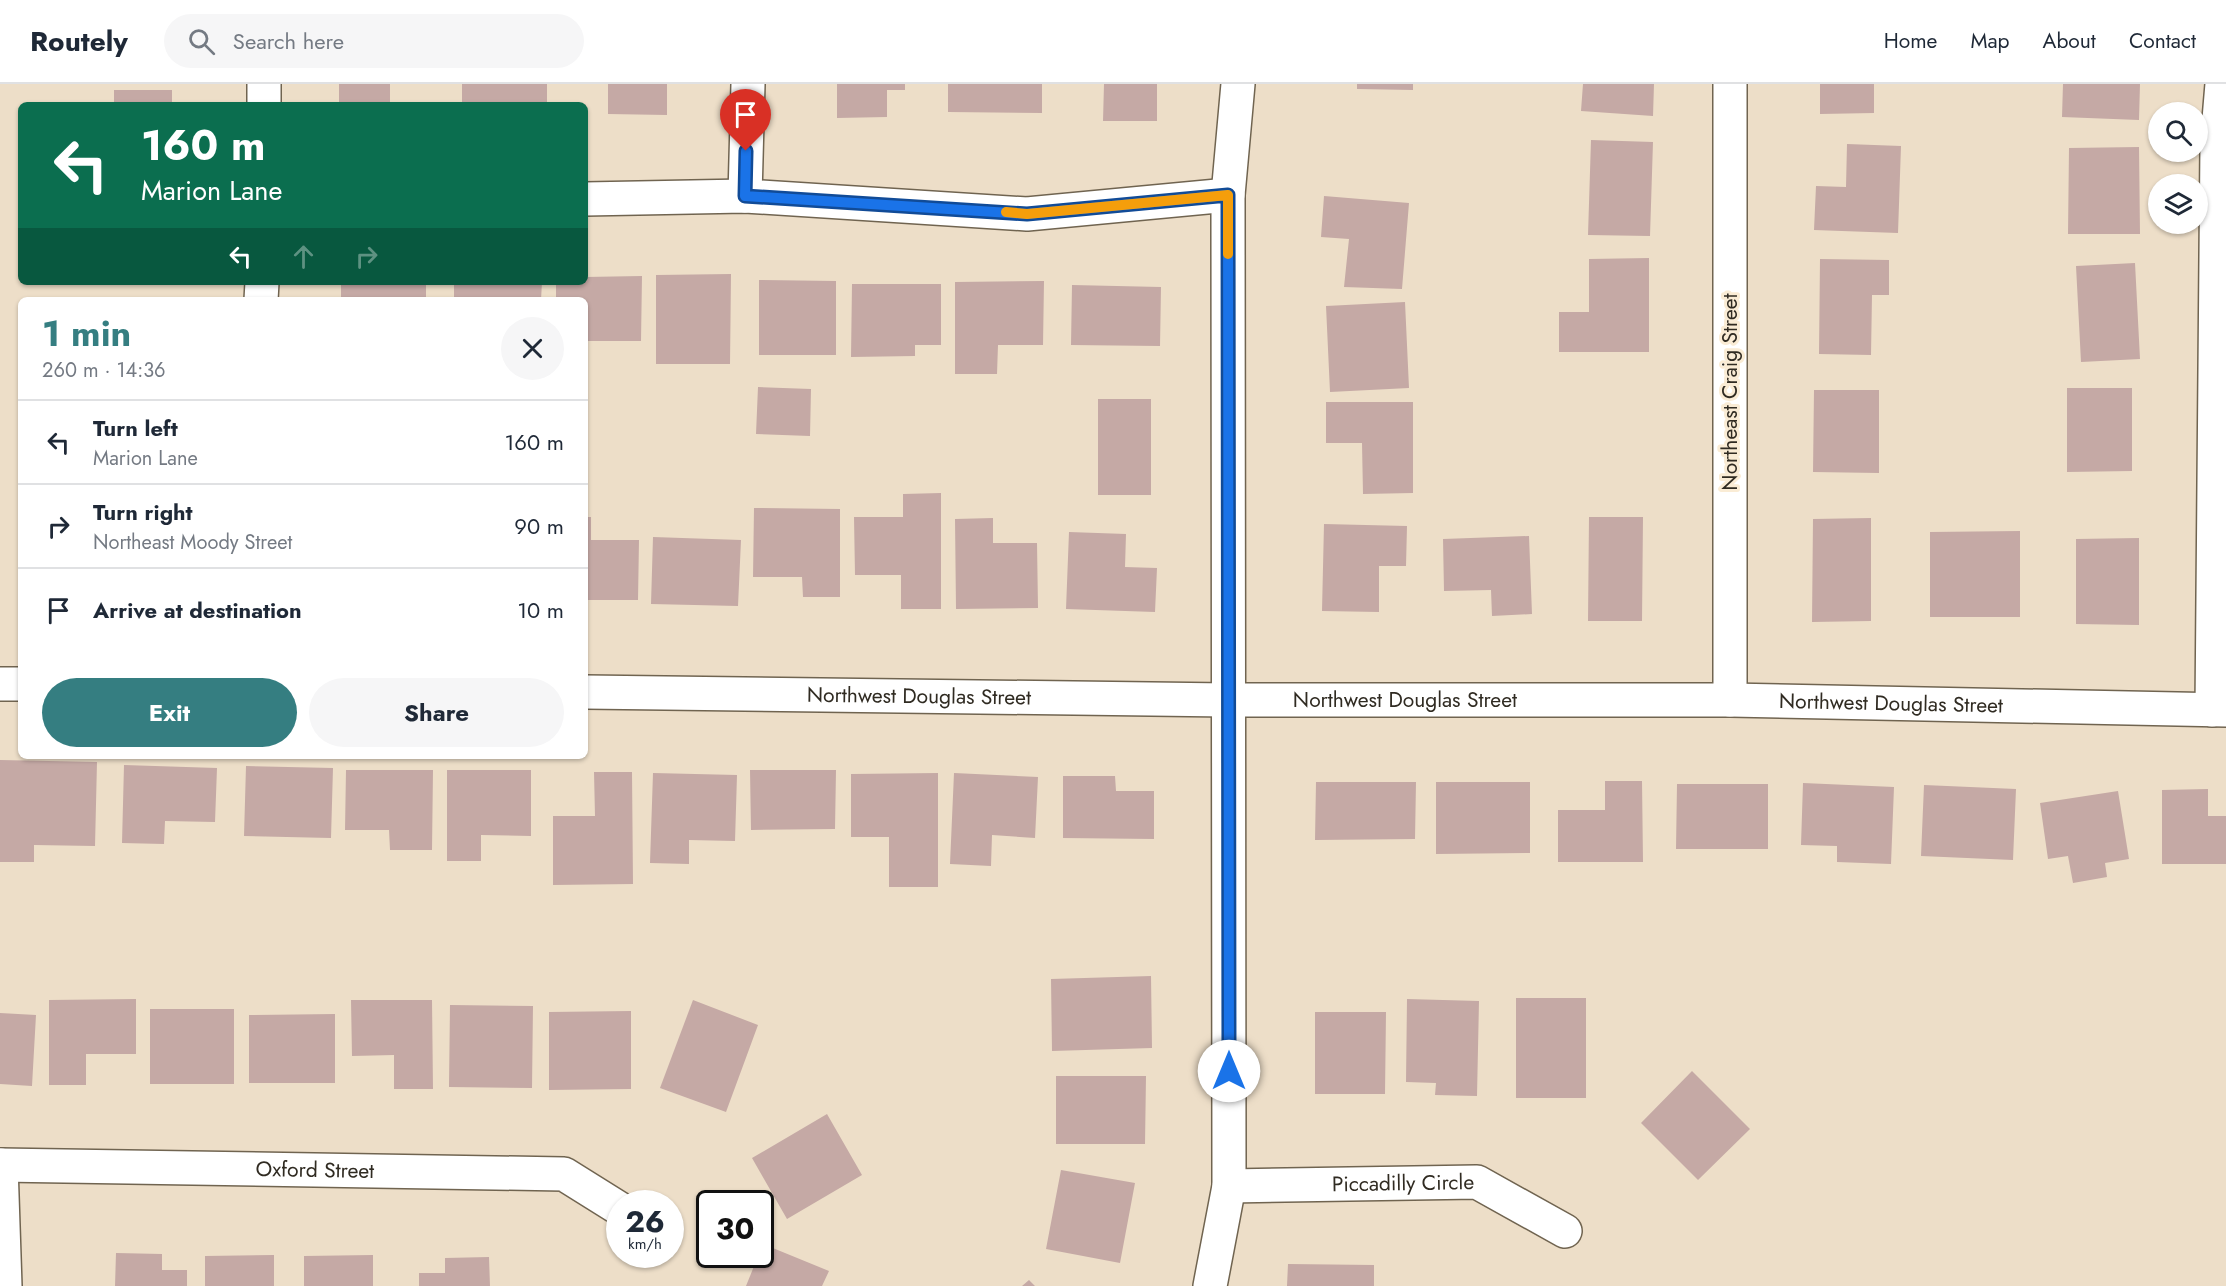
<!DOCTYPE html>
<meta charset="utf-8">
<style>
:root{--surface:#fff;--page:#f6f6f7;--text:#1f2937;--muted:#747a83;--line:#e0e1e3;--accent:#357e81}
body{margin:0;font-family:Jost,sans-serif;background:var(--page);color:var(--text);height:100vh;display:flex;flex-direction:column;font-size:22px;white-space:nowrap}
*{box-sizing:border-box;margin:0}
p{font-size:20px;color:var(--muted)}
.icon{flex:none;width:33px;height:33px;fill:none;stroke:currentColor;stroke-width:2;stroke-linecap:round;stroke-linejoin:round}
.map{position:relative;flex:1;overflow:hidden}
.drawer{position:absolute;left:18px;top:213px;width:570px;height:462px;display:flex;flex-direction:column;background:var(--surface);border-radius:9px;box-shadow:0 2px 4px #0004}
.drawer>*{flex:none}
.banner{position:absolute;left:18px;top:18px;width:570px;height:183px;border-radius:9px;box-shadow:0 2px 4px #0004;background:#0b6e4f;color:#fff;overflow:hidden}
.buttons{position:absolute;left:2148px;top:18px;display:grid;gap:12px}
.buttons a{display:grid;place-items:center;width:60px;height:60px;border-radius:50%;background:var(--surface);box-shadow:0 2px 4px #0004;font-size:30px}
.speed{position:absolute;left:606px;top:1106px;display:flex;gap:12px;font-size:30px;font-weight:700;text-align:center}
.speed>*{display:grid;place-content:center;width:78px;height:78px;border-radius:50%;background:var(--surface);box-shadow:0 2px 4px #0004;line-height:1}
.speed small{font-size:15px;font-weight:400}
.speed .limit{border:3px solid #111;border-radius:9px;background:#fff;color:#111}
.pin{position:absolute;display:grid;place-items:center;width:51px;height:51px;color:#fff;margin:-62px -26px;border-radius:50% 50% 50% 0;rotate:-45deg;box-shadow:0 0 6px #0007}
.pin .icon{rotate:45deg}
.me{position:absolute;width:66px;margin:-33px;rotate:0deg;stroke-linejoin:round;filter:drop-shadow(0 0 4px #0008)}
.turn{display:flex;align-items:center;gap:21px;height:126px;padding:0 24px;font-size:27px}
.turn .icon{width:78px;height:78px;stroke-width:2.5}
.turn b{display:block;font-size:42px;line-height:51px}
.lanes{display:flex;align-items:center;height:57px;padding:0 24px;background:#0003;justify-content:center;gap:30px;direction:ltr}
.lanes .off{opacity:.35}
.round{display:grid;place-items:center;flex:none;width:63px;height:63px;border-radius:32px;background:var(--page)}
.summary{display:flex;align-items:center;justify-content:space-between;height:102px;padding:0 24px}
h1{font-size:36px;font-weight:700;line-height:45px;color:var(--accent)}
.cta{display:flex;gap:12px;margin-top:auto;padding:12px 24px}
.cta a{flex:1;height:69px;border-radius:36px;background:var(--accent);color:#fff;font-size:24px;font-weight:700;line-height:69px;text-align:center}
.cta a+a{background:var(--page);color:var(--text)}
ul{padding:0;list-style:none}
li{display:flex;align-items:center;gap:18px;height:84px;padding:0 24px;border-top:2px solid var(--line)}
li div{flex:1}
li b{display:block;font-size:22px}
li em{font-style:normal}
header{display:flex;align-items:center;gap:36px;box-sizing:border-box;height:84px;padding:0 30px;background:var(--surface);border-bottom:2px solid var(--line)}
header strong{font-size:28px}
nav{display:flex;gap:33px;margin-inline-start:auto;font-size:21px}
.search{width:420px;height:54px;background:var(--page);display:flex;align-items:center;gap:15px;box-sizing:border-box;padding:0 21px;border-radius:33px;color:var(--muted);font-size:22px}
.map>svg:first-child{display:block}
.building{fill:#c5a9a5}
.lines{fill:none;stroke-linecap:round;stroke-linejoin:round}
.minor-casing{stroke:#706450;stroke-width:36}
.minor{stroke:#fff;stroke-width:33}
.route-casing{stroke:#114b97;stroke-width:15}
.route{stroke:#1a73e8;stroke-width:10}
.slow{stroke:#f59e0b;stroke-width:10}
.labels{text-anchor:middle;stroke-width:6;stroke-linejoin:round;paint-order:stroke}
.street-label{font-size:21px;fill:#302b22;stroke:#faecd5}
</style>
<header>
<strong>Routely</strong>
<div class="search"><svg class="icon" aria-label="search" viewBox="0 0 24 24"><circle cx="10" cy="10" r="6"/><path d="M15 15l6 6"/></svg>Search here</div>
<nav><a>Home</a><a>Map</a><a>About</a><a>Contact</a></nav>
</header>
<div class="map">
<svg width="2226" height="1202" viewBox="0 0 2226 1202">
<rect width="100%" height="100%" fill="#eddec8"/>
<!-- building -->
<path class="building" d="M339 0H390V21H339Z
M462 0H547V21H462Z
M608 0H667V31L608 30Z
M837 0H905V6H887V33L837 34Z
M948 0H1042V29L948 28Z
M1104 0H1157V37H1103Z
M1357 0H1413V6L1357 5Z
M1583 0H1654L1653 32 1581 27Z
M1820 0H1874V29L1820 30Z
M2063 0H2140L2139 36 2062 33Z
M114 6H172V21H114Z
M1591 56 1653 58 1650 152 1588 151Z
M1847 60 1901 62 1898 149 1814 146 1816 102 1846 103Z
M2139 63 2140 150H2068L2069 64Z
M1324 112 1409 119 1402 205 1344 203 1349 155 1321 153Z
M1649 174V268H1559V228H1589V175Z
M1820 175 1889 176V211H1872L1871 271 1819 270Z
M2135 179 2140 275 2081 278 2076 182Z
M731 190 730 280H656V191Z
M642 192 641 257H585V216H556V198H585V193Z
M759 196 836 197V271H759Z
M1044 197 1043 261H998L997 290H955V198Z
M341 198H426V216H341Z
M454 198H542L541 216H454Z
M852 200H941V261H915V272L851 273Z
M1072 201 1161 203 1160 262 1071 261Z
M1405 218 1409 304 1330 308 1326 222Z
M758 303 811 305 810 352 756 350Z
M2067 304H2132V387L2067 388Z
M1814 306H1879V389L1813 388Z
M1098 315H1151V411H1098Z
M1326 318H1413V409L1363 410 1362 359H1326Z
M941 409V525H901V491H855L854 433H903V410Z
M754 424 840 425V513H803L802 493H753Z
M585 433H591V456H639L638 516H585Z
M1589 433H1643L1642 537H1588Z
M993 434V459H1037L1038 524 956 525 955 435Z
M1871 434V537L1812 538 1813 435Z
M1324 440 1407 442 1406 482H1379V528L1322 527Z
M2020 447V533H1930V448Z
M1069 448 1126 450 1125 483 1157 484 1155 528 1066 525Z
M1529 452 1532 530 1492 532 1491 506 1444 507 1443 455Z
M653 453 741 456 738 522 651 520Z
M2139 454V541L2076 540V455Z
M0 676 97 678 95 762 34 761V778H0Z
M124 681 217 684 215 738 165 737 164 760 122 759Z
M246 682 333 684 331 754 244 752Z
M346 686H433L432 766H390L389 746H345Z
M447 686H531V752L481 751V777H447Z
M750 686H836L835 745 751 746Z
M594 688H632L633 800 553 801V732H595Z
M653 689 737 691 735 757 689 756V780L650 779Z
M938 689V803H889V753H851V690Z
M954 689 1038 693 1035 754 992 751 991 782 950 780Z
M1063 692H1115L1116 707H1154V755L1063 754Z
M1605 697H1642L1643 778H1558V726H1605Z
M1316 698H1416L1415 755 1315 756Z
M1436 698H1530V769L1436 770Z
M1803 699 1894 703 1891 780 1837 778V762L1801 761Z
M1677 700H1768V765H1676Z
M1924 701 2016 705 2013 776 1921 772Z
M2208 705V732H2226V780H2162V706Z
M2118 707 2129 775 2105 779 2107 793 2073 799 2068 772 2048 775 2040 719Z
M1151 892 1152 964 1052 967 1051 895Z
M1516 914H1586V1014H1516Z
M136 915V970H86V1001H49V916Z
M1407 915 1479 917 1477 1012 1435 1011 1436 999 1406 998Z
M351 916H432L433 1005H394V971L352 972Z
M693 916 758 941 726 1028 660 1004Z
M450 921 533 922 532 1004 449 1003Z
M150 925H234V1000H150Z
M631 927V1005L549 1006V928Z
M1315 928H1386L1385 1010H1315Z
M0 929 36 931 32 1002 0 1000Z
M335 930V999H249V931Z
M1692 987 1750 1045 1698 1096 1641 1039Z
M1056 992H1146L1145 1060H1056Z
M827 1030 862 1091 787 1135 752 1074Z
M1061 1086 1135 1099 1120 1179 1046 1165Z
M763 1160 829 1187 822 1202H746Z
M116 1169 162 1170V1186H187V1202H115Z
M274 1171V1202H205V1172Z
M373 1171V1202H304V1172Z
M489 1173 490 1202H419V1189H445V1174Z
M1288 1180 1374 1181V1202H1287Z
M1029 1196 1035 1202H1022Z"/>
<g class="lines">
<!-- minor casing -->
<g class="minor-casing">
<g id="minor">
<path d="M264 21V0"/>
<path d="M745 112 748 0"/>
<path d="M585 115 745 112 1027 130 1228 111"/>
<path d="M261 216 262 198"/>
<path d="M0 600H21"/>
<path id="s1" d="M585 608 1228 616H1730L2226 626"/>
<path d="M1730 616V0"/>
<path d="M2212 626 2217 59 2222 0"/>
<path id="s2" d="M0 1081 564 1090 620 1125"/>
<path d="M1 1081 5 1202"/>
<path id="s3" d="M1229 1102 1477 1098 1565 1147"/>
<path d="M1210 1202 1229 1102 1228 111 1238 0"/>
</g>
</g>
<!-- minor -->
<use href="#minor" class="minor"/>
</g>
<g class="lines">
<!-- route casing -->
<g class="route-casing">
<path id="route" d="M746 67 745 112 1027 130 1228 111 1229 987"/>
</g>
<!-- route -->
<use href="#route" class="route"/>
<!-- slow -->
<path class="slow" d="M1006 128 1027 130 1228 111V170"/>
</g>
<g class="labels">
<!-- street labels -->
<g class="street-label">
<text transform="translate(1730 308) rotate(-90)" y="7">Northeast Craig Street</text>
<text dy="7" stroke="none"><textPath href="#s1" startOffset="334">Northwest Douglas Street</textPath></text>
<text dy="7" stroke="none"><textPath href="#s1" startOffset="820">Northwest Douglas Street</textPath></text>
<text dy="7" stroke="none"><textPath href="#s1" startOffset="1306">Northwest Douglas Street</textPath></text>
<text dy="7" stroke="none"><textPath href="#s2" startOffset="315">Oxford Street</textPath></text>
<text dy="7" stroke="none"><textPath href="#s3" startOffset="174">Piccadilly Circle</textPath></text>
</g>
</g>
</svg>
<div class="buttons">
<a><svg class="icon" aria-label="search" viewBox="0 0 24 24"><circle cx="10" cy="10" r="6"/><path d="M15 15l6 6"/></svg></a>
<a><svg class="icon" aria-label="layers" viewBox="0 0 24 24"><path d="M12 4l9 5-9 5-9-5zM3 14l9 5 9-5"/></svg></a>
</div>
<div class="speed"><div>26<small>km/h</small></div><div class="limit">30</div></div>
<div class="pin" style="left:746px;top:67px;background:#d93025"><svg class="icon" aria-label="arrive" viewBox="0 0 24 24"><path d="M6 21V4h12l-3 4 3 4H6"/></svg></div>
<svg class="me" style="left:1229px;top:987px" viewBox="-20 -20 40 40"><circle r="19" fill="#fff"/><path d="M0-13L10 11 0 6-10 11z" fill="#1a73e8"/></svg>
<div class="banner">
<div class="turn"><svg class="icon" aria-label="left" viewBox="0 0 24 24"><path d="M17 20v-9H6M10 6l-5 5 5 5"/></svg><div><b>160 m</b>Marion Lane</div></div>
<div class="lanes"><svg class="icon" aria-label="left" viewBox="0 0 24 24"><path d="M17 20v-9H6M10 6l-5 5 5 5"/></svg><svg class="icon off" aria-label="ahead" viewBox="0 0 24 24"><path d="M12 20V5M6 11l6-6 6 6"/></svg><svg class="icon off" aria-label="right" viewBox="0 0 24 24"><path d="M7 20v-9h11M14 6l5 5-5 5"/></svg></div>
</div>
<section class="drawer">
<div class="summary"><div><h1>1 min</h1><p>260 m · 14:36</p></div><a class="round"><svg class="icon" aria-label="close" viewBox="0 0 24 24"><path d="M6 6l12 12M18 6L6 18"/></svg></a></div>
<ul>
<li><svg class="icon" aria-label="left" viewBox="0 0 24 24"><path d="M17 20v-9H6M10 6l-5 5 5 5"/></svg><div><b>Turn left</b><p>Marion Lane</p></div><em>160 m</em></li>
<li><svg class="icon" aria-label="right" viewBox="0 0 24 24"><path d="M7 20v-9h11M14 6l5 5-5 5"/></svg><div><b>Turn right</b><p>Northeast Moody Street</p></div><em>90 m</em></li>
<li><svg class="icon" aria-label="arrive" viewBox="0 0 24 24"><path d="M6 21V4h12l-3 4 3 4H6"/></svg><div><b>Arrive at destination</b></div><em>10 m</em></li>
</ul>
<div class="cta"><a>Exit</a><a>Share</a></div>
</section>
</div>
